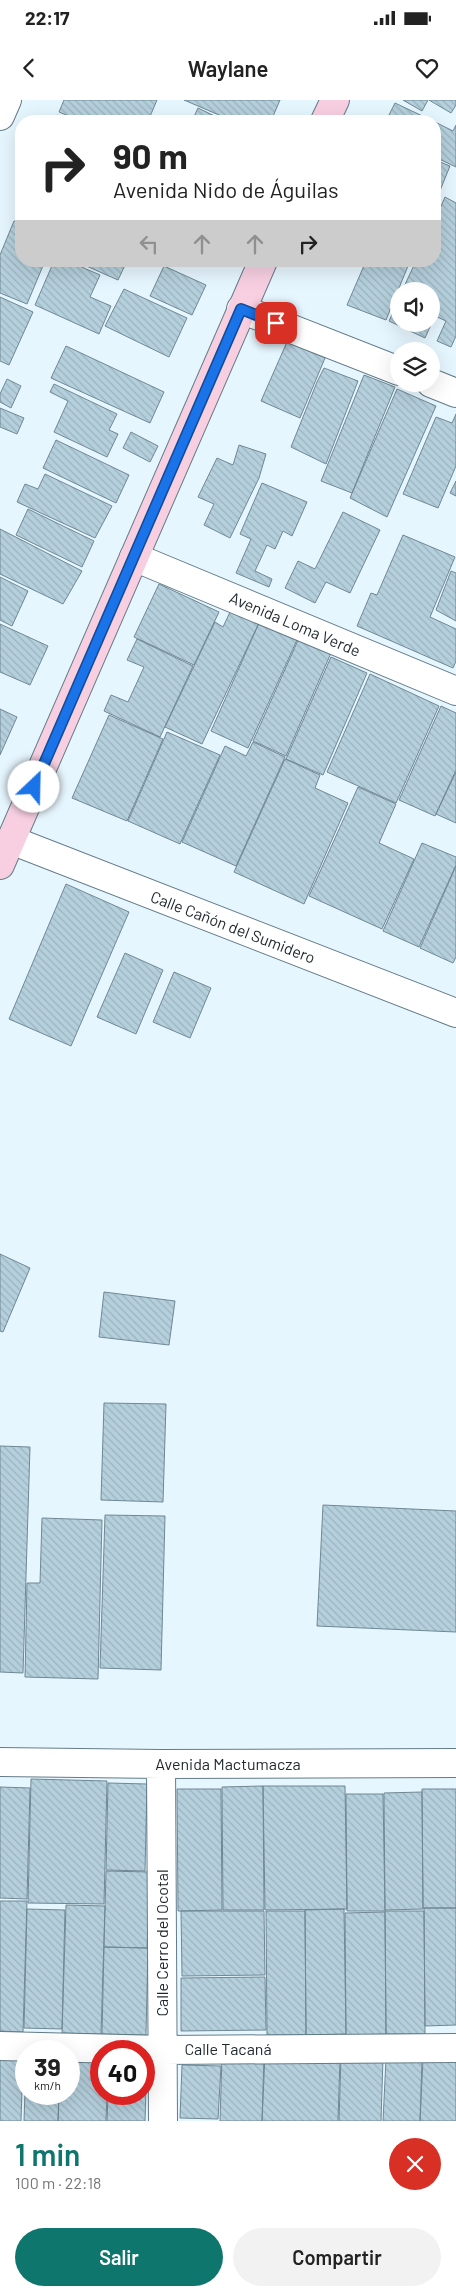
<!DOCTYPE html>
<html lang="es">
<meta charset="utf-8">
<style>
:root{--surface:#fff;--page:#f2f2f2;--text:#222;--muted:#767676;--accent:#0f766e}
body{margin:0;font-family:Barlow,sans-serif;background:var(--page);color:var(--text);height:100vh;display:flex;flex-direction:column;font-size:19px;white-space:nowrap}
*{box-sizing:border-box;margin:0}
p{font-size:16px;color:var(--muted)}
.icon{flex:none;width:28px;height:28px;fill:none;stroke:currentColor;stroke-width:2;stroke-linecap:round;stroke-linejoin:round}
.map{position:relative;height:2021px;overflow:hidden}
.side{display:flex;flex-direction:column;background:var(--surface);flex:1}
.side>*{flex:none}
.guide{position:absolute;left:15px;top:15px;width:426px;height:152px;border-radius:20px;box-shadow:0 5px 20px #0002;background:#fff;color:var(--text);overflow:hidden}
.fabs{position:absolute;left:390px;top:182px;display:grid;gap:10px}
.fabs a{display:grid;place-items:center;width:50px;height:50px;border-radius:50%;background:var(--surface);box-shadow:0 5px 20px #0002;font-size:25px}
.speed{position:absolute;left:15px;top:1940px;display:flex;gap:10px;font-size:25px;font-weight:700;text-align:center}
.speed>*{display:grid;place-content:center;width:65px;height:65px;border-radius:50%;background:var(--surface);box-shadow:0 5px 20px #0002;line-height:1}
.speed small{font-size:12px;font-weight:400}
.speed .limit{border:8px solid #d22;background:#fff;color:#111}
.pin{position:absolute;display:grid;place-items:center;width:42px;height:42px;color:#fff;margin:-21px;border-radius:10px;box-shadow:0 2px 8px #0006}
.me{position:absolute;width:55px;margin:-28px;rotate:24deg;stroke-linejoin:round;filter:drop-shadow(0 0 4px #0008)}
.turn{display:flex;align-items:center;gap:18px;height:105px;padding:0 15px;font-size:22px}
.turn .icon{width:65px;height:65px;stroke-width:2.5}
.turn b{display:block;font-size:35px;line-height:42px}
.lanes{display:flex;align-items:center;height:48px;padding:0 15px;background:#0003;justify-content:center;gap:25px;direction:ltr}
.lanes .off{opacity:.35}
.round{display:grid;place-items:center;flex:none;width:52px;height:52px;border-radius:26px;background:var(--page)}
.summary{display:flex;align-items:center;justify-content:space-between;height:85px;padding:0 15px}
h1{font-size:30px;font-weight:600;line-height:38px;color:var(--accent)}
.button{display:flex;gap:10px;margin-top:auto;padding:10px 15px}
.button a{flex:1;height:58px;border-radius:30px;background:var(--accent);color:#fff;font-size:20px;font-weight:600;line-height:58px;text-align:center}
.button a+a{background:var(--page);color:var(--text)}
.status{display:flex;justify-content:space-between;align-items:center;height:35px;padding:0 25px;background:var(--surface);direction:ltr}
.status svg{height:14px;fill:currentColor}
header{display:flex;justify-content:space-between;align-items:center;height:65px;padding:0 15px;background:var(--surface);font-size:22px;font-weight:600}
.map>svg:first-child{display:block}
.building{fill:url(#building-back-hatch);stroke:#6f8894}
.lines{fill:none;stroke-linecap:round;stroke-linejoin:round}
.street-casing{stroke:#637c88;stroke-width:30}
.secondary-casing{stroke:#637c88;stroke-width:30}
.street{stroke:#fff;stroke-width:28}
.secondary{stroke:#f7cfe1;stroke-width:28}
.route-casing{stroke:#114b97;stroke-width:12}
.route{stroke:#1a73e8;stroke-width:9}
.labels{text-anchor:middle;stroke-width:4.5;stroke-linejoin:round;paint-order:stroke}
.street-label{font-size:16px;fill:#1d272c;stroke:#fff}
</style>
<div class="status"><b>22:17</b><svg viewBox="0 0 49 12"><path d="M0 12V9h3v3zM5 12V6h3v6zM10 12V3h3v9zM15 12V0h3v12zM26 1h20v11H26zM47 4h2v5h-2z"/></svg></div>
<header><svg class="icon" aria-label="back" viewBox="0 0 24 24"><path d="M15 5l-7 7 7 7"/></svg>Waylane<svg class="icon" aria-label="heart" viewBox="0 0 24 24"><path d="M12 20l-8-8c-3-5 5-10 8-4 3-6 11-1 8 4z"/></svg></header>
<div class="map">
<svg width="456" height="2021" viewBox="0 0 456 2021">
<defs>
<pattern id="building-back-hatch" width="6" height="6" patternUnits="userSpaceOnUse" patternTransform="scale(1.25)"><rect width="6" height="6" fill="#b5d0dd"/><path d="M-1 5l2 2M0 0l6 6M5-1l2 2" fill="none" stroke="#9bb3be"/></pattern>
</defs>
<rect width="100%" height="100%" fill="#e6f6fe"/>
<!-- building -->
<path class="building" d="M64 0H157L148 21 123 20V21H80L59 12Z
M184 0H280L271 21H233Z
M403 0H428L422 11Z
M429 0H456V5L451 13Z
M395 3 433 21H386Z
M198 8 225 21H192Z
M57 15 73 21H54Z
M435 22 453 31 456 25V67L435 57Z
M435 60 450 66 439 93 435 91Z
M445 97 456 103V236L451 247 437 241 446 221 435 216 425 238 389 221 399 199V224H431V191H402L416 161H435V120Z
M14 121 21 124V161H45L27 204 0 193V155Z
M54 161H68L100 175 90 197 111 206 99 234 35 205Z
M75 161H127L118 180Z
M366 161H410L386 220 347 205Z
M164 166 206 185 192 215 150 196Z
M124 189 187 218 169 257 105 226Z
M0 197 33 212 9 265 0 261Z
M287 242 325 258 300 318 261 301Z
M66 246 164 292 150 323 51 278Z
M324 268 358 281 326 364 291 347 317 282Z
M364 275 395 287 352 393 321 381Z
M7 279 21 286 11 308 0 302V294Z
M54 284 117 314 109 330 118 334 107 357 54 332 68 301 50 292Z
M397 289 436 306 387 417 350 398Z
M0 308 24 318 17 334 0 327Z
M456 314V366L438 408 403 394 436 317 452 323Z
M131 332 158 346 150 362 123 348Z
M56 340 129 375 116 403 43 368Z
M239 345 266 354 259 378 230 438 204 425 214 404 198 397 217 358 233 365Z
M45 374 112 406 95 438 17 402 25 384 38 389Z
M456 381V396L450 393Z
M262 383 307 402 292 436 283 431 275 449 267 445 255 471 272 479 269 487 236 473 251 439 240 434Z
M28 409 94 441 82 467 16 435Z
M343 412 380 430 350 493 326 482 315 503 285 488 298 461 315 469Z
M0 429 82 471 63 504 0 474Z
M403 435 455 457 430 517 456 529V561L453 568 357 526 371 493 377 495Z
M451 471 456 473V521L436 510Z
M0 477 28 491 12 526 0 520Z
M159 484 219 512 194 565 134 537Z
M231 510 259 523 202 644 165 627 215 522 223 527Z
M259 523 297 540 248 648 211 631Z
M0 524 48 546 30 585 0 572Z
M299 538 331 553 286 656 253 641Z
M137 539 193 566 160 637 104 611 111 595 128 602 144 567 127 560Z
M331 557 367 573 323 675 286 659Z
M370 574 439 606 396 703 327 672Z
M441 606 456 613V670L435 716 399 700Z
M0 609 17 617 0 655Z
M109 615 163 639 127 721 72 698Z
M167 632 220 655 180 744 128 721Z
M253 642 285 657 236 766 182 742 225 646 246 656Z
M285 659 320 675 315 688 348 703 304 804 234 772Z
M456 672V723L436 714Z
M358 687 396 704 379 743 414 759 382 829 309 796Z
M422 743 456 757V765L419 847 383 831Z
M456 766V857L453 863 420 848Z
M66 784 129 812 71 946 9 919Z
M125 853 163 870 136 934 97 917Z
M174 872 211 888 190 938 153 922Z
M0 1154 30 1168 3 1232 0 1231Z
M104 1192 175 1201 169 1245 99 1237Z
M104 1303 166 1304 163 1402 101 1400Z
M0 1346 30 1347 23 1573 0 1572Z
M323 1405 456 1411V1532L317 1526Z
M105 1415 165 1416 161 1570 100 1568Z
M42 1418 102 1420 98 1579 25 1577 27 1483H40Z
M31 1679 107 1681 104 1804 28 1803Z
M108 1683 147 1684 145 1771 106 1770Z
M263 1686H345L347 1809 265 1810Z
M263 1686 264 1810H223L222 1687Z
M0 1687 30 1688 27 1799 0 1798Z
M177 1689H221L222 1810 178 1811Z
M422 1689H456V1808H423Z
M422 1692 423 1809 385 1810 384 1693Z
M346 1694H383L385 1811H347Z
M106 1771 150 1772 147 1848 104 1847Z
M0 1801H27L23 1932 0 1931Z
M66 1805 105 1806 101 1934 62 1933Z
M424 1808H456V1925L425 1926Z
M27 1809 65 1810 62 1929 24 1928Z
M344 1809 346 1934 306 1935 305 1810Z
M181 1811H264L265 1875 182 1876Z
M266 1811H305L306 1935H267Z
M385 1811H424L425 1934H386Z
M385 1812 386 1934 346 1935 345 1813Z
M104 1847 148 1848 146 1935 102 1934Z
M265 1877 266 1930 181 1931V1878Z
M69 1951 101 1952V1994H107L106 2021H58L59 1994H69Z
M0 1954 23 1955 21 2021H0Z
M144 1955 147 1956 145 2021H107L108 1994H144Z
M265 1955 340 1959 338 2021H262Z
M222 1956 264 1957 262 2021H220Z
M341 1956 383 1958 381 2021H339Z
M26 1959V1994H59L58 2021H24Z
M386 1959 422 1960 420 2021H383Z
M423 1959 456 1960V2021H420Z
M182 1965 221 1966 218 2019 180 2018Z"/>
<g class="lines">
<!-- street casing -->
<g class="street-casing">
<path id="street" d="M0 16 7 0
M241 209 399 271
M431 283 456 293
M134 457 456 591
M11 740 456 913
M0 1662 161 1664 456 1663
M161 1664 163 2021
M0 1946 163 1950 456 1948"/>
</g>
<!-- secondary casing -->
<g class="secondary-casing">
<path id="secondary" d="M325 21 335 0
M0 765 263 161"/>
</g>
<!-- street -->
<use href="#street" class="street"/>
<!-- secondary -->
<use href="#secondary" class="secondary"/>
</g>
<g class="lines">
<!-- route casing -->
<g class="route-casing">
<path id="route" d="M34 687 241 209 276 223"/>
</g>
<!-- route -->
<use href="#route" class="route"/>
</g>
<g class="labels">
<!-- street labels -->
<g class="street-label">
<text transform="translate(295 524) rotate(23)" y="6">Avenida Loma Verde</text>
<text transform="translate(233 827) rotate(21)" y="6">Calle Cañón del Sumidero</text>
<text x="228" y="1670">Avenida Mactumacza</text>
<text transform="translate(162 1843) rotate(-90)" y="6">Calle Cerro del Ocotal</text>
<text x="228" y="1955">Calle Tacaná</text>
</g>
</g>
</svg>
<div class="fabs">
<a><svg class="icon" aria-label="sound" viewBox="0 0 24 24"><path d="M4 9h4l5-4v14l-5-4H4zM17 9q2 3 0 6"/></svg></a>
<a><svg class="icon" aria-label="layers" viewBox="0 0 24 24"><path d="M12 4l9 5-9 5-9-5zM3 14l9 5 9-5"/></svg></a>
</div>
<div class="speed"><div>39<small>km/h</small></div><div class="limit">40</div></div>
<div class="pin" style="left:276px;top:223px;background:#d93025"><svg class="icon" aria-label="arrive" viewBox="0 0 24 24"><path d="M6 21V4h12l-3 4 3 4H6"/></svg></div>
<svg class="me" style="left:34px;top:687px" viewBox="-20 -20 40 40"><circle r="19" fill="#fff"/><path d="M0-13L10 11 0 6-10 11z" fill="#1a73e8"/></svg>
<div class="guide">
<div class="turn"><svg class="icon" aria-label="right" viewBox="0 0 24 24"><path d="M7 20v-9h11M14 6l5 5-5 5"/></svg><div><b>90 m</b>Avenida Nido de Águilas</div></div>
<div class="lanes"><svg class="icon off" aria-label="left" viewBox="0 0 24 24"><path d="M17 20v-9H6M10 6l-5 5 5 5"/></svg><svg class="icon off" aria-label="ahead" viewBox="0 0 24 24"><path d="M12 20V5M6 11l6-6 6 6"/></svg><svg class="icon off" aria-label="ahead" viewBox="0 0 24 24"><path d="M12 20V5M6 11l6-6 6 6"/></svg><svg class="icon" aria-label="right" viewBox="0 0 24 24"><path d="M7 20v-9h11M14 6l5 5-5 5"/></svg></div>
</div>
</div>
<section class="side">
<div class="summary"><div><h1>1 min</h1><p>100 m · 22:18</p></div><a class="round" style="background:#d93025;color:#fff"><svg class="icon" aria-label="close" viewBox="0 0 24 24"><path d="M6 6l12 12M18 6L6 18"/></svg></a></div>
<div class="button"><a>Salir</a><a>Compartir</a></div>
</section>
